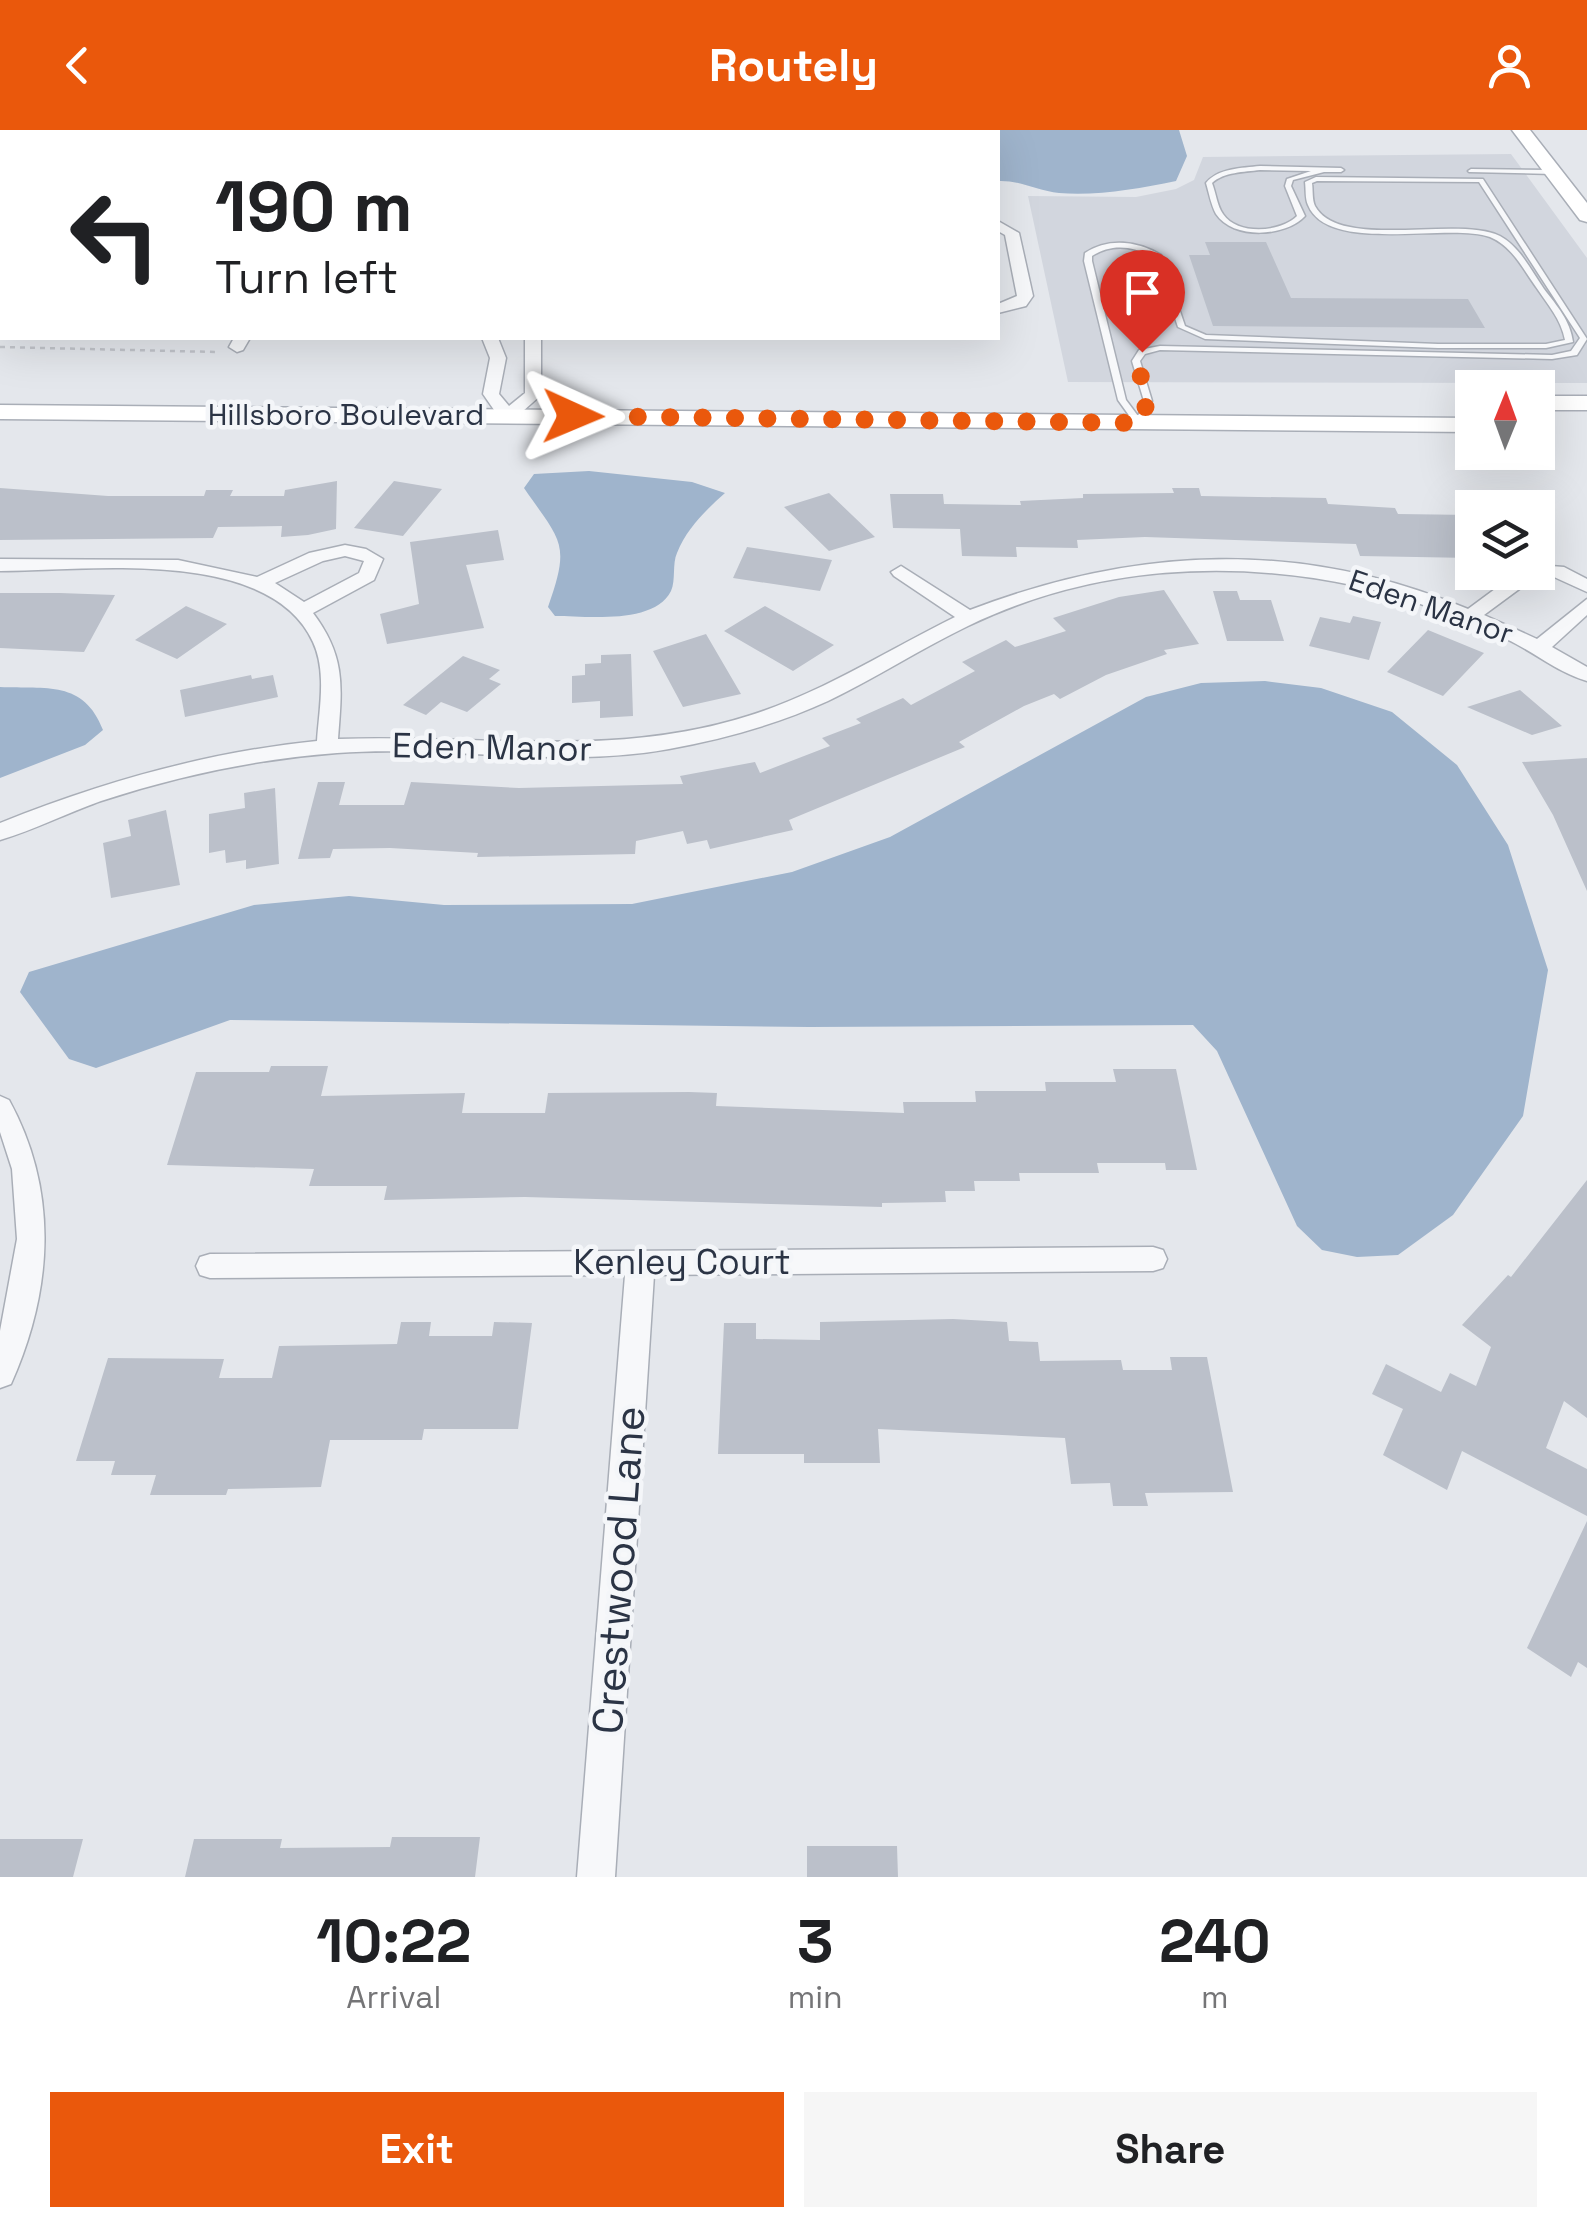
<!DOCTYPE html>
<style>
:root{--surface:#fff;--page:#f6f6f6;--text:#202124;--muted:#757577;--accent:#ea580c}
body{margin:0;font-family:"Space Grotesk",sans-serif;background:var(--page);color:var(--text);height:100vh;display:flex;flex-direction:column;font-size:38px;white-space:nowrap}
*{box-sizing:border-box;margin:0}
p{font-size:32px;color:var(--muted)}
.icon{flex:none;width:55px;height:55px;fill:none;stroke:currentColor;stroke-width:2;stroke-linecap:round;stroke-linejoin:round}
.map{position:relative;height:1747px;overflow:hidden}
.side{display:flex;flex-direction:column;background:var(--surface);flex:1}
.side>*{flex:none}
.guide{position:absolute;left:0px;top:0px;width:1000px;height:210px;box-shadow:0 10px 40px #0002;background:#fff;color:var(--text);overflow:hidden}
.needle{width:65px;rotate:1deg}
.controls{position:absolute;left:1455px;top:240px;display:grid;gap:20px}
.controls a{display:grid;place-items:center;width:100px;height:100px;border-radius:0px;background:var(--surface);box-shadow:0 10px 40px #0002;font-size:50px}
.pin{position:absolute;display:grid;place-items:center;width:85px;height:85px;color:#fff;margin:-102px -42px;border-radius:50% 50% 50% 0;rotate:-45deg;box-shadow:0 0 10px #0007}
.pin .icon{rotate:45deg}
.me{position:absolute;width:110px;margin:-55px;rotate:91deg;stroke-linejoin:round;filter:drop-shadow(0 0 8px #0008)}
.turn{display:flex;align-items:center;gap:35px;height:210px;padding:0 50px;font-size:45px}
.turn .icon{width:130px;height:130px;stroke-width:2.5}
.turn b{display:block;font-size:70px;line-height:85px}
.eta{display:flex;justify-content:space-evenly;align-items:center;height:170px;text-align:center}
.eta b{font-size:60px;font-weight:700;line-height:70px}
.action{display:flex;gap:20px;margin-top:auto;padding:20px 50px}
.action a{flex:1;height:115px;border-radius:0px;background:var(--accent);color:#fff;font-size:40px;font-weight:700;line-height:115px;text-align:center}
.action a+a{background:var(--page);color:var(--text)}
header{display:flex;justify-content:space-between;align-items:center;height:130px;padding:0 50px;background:var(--accent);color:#fff;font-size:45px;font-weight:700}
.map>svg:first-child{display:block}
.built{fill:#d2d6de}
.water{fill:#9fb4cc}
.building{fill:#bbc0ca}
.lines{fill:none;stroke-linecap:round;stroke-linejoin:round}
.lane-casing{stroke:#a9aeb7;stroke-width:3}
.street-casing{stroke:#a9aeb7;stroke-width:3}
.secondary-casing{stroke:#a9aeb7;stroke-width:3}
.path{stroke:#c2c5cb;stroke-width:2.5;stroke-dasharray:5 5;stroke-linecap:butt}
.lane{fill:#f7f8fa;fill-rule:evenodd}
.street{fill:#f7f8fa;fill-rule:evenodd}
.secondary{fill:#fff;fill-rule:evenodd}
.route{stroke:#ea580c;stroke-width:18;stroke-dasharray:0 32.4}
.labels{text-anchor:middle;stroke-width:9;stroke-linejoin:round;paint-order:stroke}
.far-street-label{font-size:30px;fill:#2b3445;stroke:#f4f6f9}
.street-label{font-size:35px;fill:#2b3445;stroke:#f4f6f9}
.near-street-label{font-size:42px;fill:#2b3445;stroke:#f4f6f9}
</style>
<header><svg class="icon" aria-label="back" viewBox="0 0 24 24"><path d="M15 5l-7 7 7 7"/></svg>Routely<svg class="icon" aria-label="person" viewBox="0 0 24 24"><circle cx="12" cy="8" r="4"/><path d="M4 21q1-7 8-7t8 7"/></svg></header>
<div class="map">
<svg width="1587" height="1747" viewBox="0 0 1587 1747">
<rect width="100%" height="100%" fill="#e4e7ec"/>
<!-- built -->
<path class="built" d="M1511 24 1587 128V253L1068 252 1028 66 1136 67 1176 59 1194 50 1203 27Z"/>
<!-- water -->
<path class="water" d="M749 0H1179L1187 26 1176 51C1138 59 1097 66 1059 63 1037 61 1020 50 998 51V2Z
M589 341 692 352 725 363C706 380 687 398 677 423 672 434 676 450 671 461 654 495 586 486 555 486L548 477C571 412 561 412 524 358L534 344Z
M1265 551 1321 558 1392 582 1457 635 1508 715 1548 840 1523 986 1453 1085 1398 1125 1357 1127 1322 1120 1297 1096 1217 921 1193 895 809 897 230 890 96 938 69 929 20 862 29 842 254 775 349 766 444 775 632 774 792 742 890 707 1146 567 1201 553Z
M0 557C46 559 84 550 103 600L85 615 0 648Z"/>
<!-- building -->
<path class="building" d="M1205 112H1266L1291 168 1468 169 1485 198 1213 196 1189 125H1210Z
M337 351 336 399 308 405 281 407 282 396 218 397 213 408 0 410V358L108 366H204L206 360H233L230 366H284L285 360Z
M394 351 442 359 403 406 354 398Z
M1172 358H1199L1201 366 1326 368 1328 374 1395 378 1398 384 1472 385V428L1360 426 1356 414 1145 407 1077 410 1078 418 1016 417 1017 427 962 426 960 399 893 398 890 364H943L944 374 1021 375 1020 371 1083 368V364L1174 363Z
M829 363 875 407 829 421 784 377Z
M498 400 504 430 466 435 484 498 387 514 380 484 419 474 410 412Z
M747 417 832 430 820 461 733 448Z
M1164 460 1199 514 1164 520 1167 524 1106 545 1060 569 1054 564 1024 576 959 612 965 617 789 690 793 700 710 719 707 710 687 714 683 701 636 711 635 724 477 727 478 723 390 718 333 719 330 728 298 729 318 652H345L339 675H404L411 652 519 658 683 654 680 646 755 632 760 643 830 616 822 608 861 593 856 589 903 568 911 575 975 541 962 532 1006 510 1015 517 1066 501 1053 488 1119 467Z
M1213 461H1237L1240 470H1271L1284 511H1227Z
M0 463H60L115 465 84 522 0 518Z
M186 476 227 494 177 529 135 510Z
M765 476 834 515 793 541 724 501Z
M1353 486 1381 492 1369 530 1309 516 1320 487 1350 493Z
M1428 500 1484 523 1443 566 1387 542Z
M706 504 741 564 683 577 653 521Z
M631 524 633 586 600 588V571L572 573V546L585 545V534L601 533V525Z
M463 526 500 540 489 549 501 554 467 582 441 572 426 585 403 575Z
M251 545 252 549 273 545 278 567 185 587 180 560Z
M1520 560 1562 596 1532 605 1467 577Z
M1587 628V761L1553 685 1522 632Z
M275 658 279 734 246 739V730L226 733 225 720 209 723V684L245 678 244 663Z
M166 680 180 755 111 768 103 713 131 706 128 690Z
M271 936H328L321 966 465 963 462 983H545L548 963 689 962 717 963 716 976 904 983 903 972H976L975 961H1046L1045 952H1116L1113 939H1176L1197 1040H1166L1165 1033H1097L1099 1043H1019L1020 1051H974L975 1061H945L946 1072 882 1073V1077L525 1067 384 1070 387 1056H309L314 1039 167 1035 196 942H269Z
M1587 1050V1288L1564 1271 1546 1318 1587 1339V1386L1462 1321 1447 1360 1383 1325 1403 1279 1372 1264 1386 1234 1441 1262 1450 1243 1476 1256 1491 1217 1462 1195 1508 1145 1511 1147Z
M953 1189 1007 1192 1009 1211 1038 1212 1040 1231 1121 1230 1123 1240H1172L1170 1227H1207L1233 1362 1145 1363 1148 1376H1113L1110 1353 1071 1354 1065 1308 878 1299 880 1333H804V1324H718L724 1193H756V1209L820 1210V1192Z
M401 1192H431L429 1206H492L494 1192 532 1193 518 1299H424L422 1310H330L321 1357 228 1359 226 1365H150L156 1345H111L115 1331H76L108 1228 224 1229 219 1248H272L279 1216 397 1214Z
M1587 1391V1538L1578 1532 1571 1547 1527 1518Z
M392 1707H480L475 1747H185L194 1709H282L280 1718 390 1717Z
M0 1709H83L73 1747H0Z
M807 1716H897L898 1747H807Z"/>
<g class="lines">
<!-- lane casing -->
<g class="lane-casing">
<path id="lane" d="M1260 36 1341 38 1344 40 1341 42H1324L1293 50 1291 56 1305 86C1286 107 1233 110 1216 84 1211 75 1209 63 1206 53 1218 38 1242 38 1260 36ZM1260 40 1311 41 1287 49 1285 56 1297 86C1281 102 1238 106 1223 84 1217 76 1216 63 1212 53 1224 42 1244 42 1260 40Z
M1471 39 1553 40 1556 42 1553 44 1469 42 1468 41Z
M1316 47 1483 49 1587 209 1577 225 1552 229 1160 220 1145 224 1140 231 1152 271 1143 293 1136 295 1118 270 1084 131 1085 123C1108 107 1138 111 1161 125L1185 196 1206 205 1438 214H1546L1565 210C1561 189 1548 175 1536 157 1523 139 1512 116 1490 107 1448 92 1328 125 1308 75 1305 69 1306 59 1305 52ZM1317 51 1479 52 1580 208 1571 221 1552 225 1160 216 1139 220 1132 231 1144 271 1138 286 1126 270 1092 131V126C1112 113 1134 116 1155 128L1178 197 1205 209 1438 218H1546L1573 212C1570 190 1557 176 1544 159 1531 140 1520 117 1500 106 1458 85 1339 121 1315 76 1312 70 1313 59 1312 53Z"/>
</g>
<!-- street casing -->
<g class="street-casing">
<path id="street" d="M500 0H512V2H500Z
M657 0H669V2H657Z
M998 91 1019 103 1033 166 1026 176 998 183V174L1017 166 1005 105 998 101Z
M234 208H250L243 220 237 222 229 217Z
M482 208H498L506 228 499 264 509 276 525 263V208H541V265L513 290H501L483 264 490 228Z
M345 415 366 419 383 429 374 450 313 483C346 527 342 556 338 609 477 604 613 629 748 586 822 563 886 521 955 487L894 446 891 442 901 436 970 480C1137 416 1301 409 1468 479L1518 442H1538V435L1564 437 1587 449V462L1554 447 1537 446 1484 485 1537 509 1587 469V485L1552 517 1587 537V551C1558 543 1533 521 1506 509 1459 487 1408 467 1357 456 1226 428 1090 437 968 496 920 519 876 548 828 571 778 594 724 609 669 619 559 639 448 615 337 623 257 629 177 646 101 671 67 683 34 700 0 710V693C102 652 207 622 317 611 319 580 327 542 313 512 269 416 87 441 0 441V429L178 430 257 447 309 423ZM345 426 364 431 359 443 304 472 275 453 323 431Z
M0 966 9 970C59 1061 53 1160 11 1254L0 1258V1201L17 1109 12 1039 0 1002Z
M1153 1117 1163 1120 1167 1129 1163 1138 1153 1141 654 1145 615 1747H577L625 1145 210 1148 200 1145 196 1136 200 1127 210 1124Z"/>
</g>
<!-- secondary casing -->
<g class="secondary-casing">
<path id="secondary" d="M1512 0H1530L1587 73V92L1580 90Z
M1538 266H1587V280H1538Z
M0 275 1472 288V302L0 289Z"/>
</g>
<!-- path -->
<path class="path" d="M0 217 217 222"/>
<!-- lane -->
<use href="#lane" class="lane"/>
<!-- street -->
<use href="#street" class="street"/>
<!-- secondary -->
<use href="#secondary" class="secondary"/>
</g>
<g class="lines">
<!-- route -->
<path class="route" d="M573 286 1139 293 1148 271 1136 230 1142 222"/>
</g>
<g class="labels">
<!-- far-street labels -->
<g class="far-street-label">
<text x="346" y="295">Hillsboro Boulevard</text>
<text transform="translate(1431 477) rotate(19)" y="10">Eden Manor</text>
</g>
<!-- street labels -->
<g class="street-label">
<text transform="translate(492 617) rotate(1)" y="12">Eden Manor</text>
<text x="682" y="1144">Kenley Court</text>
</g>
<!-- near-street labels -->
<g class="near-street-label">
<text transform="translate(618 1440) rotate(-86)" y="15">Crestwood Lane</text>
</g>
</g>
</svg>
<div class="controls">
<a><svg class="needle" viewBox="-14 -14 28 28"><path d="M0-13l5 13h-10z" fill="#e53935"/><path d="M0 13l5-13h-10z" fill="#757577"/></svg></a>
<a><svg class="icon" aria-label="layers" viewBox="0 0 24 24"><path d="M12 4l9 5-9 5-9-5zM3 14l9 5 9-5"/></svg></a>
</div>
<div class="pin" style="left:1142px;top:222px;background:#d93025"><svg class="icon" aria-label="arrive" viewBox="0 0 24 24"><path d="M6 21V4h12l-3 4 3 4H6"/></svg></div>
<svg class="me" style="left:573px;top:286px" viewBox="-20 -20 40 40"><path d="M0-17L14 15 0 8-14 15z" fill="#ea580c" stroke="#fff" stroke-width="4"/></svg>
<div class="guide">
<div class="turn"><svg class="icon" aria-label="left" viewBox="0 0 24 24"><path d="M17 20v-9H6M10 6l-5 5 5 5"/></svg><div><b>190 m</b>Turn left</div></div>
</div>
</div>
<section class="side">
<div class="eta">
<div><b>10:22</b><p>Arrival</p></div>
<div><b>3</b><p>min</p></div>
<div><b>240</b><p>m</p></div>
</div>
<div class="action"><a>Exit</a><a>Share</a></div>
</section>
